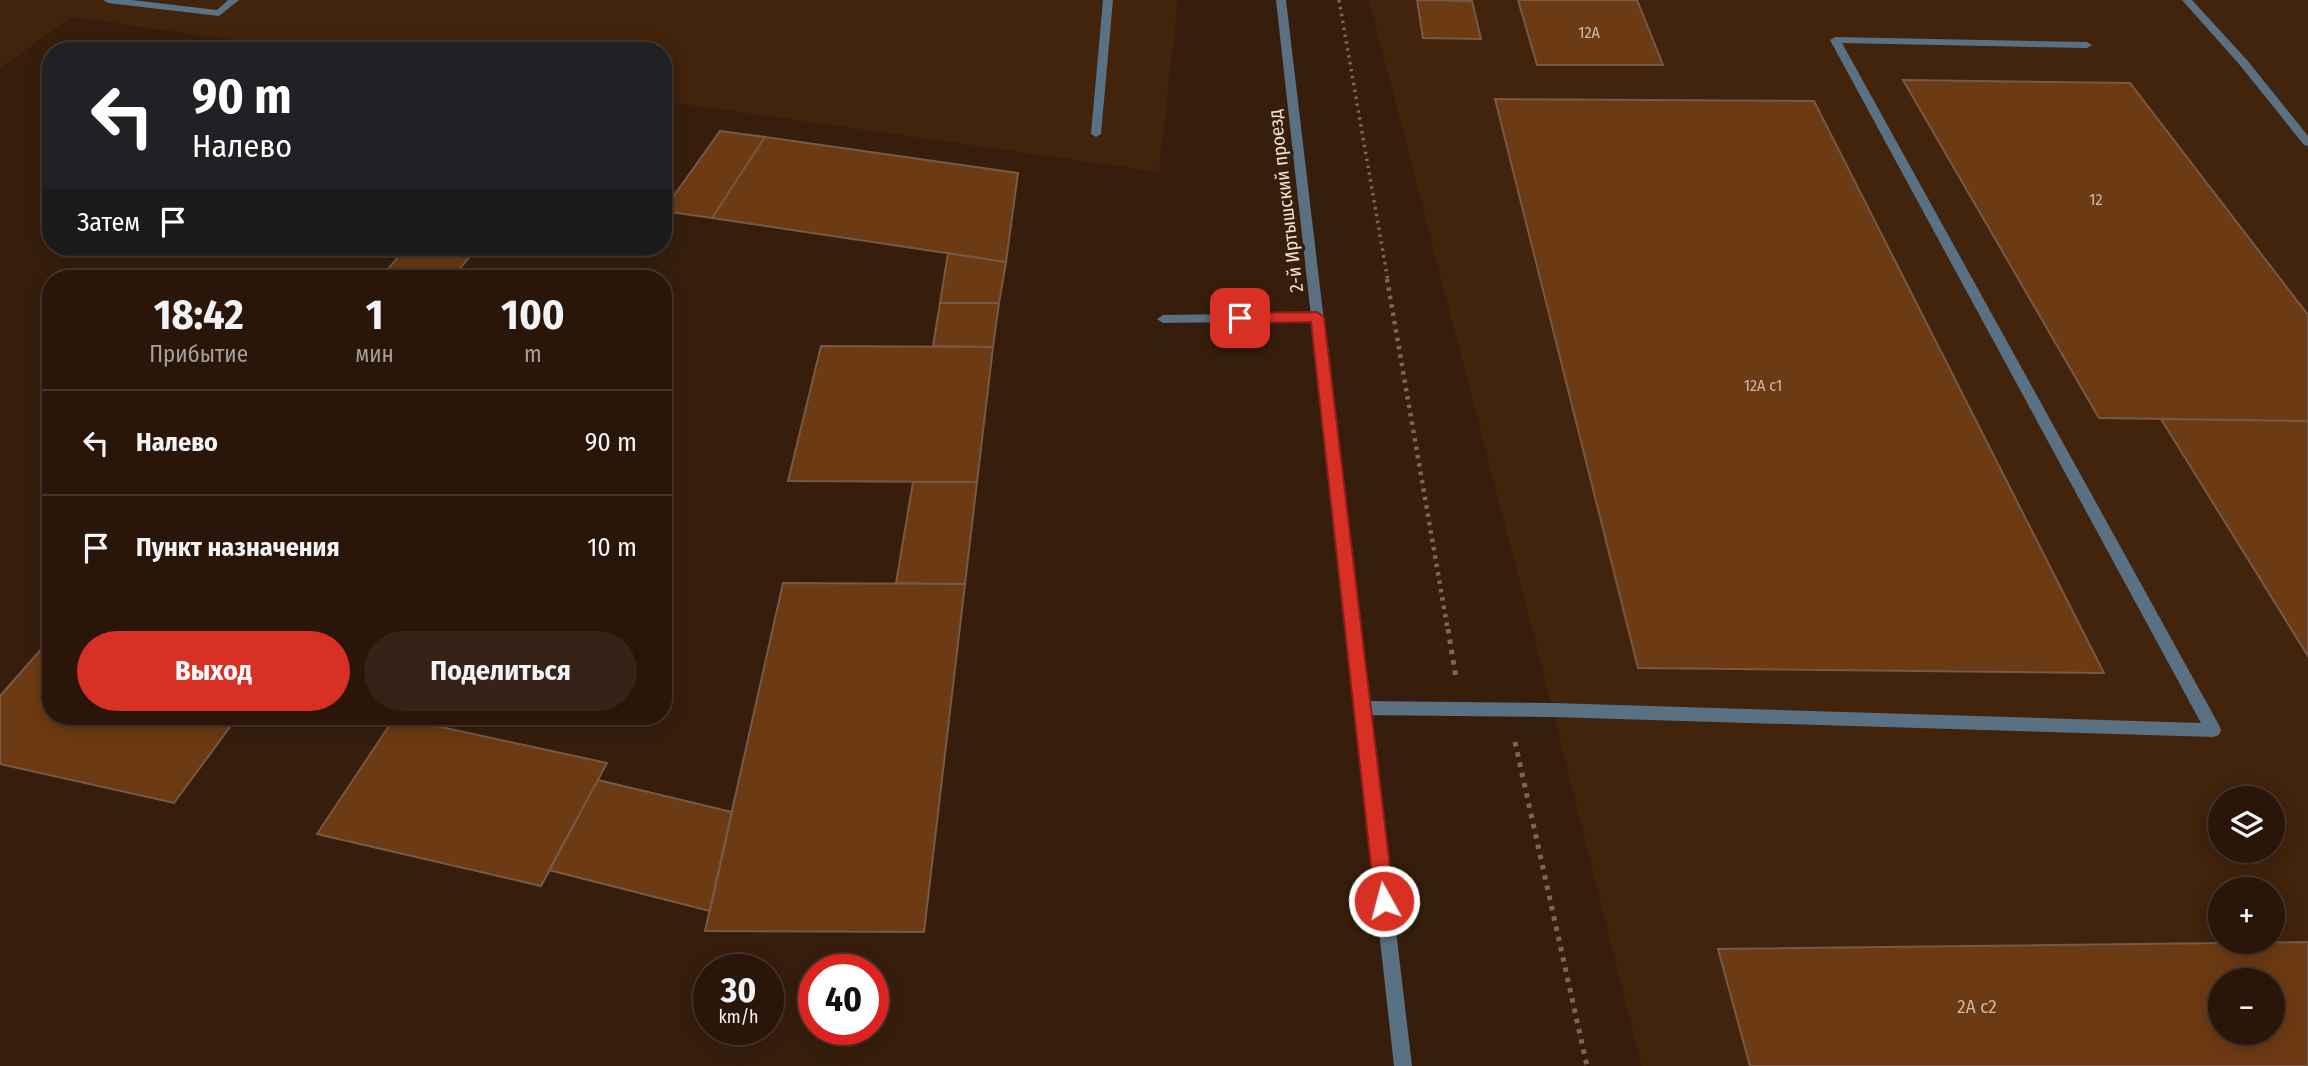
<!DOCTYPE html>
<html lang="ru">
<meta charset="utf-8">
<style>
:root{--surface:#291609;--page:#352317;--text:#f1f3f6;--muted:#a59f9c;--line:#45352a;--accent:#d93025}
body{margin:0;font-family:"Fira Sans Condensed",sans-serif;background:var(--page);color:var(--text);height:100vh;display:flex;flex-direction:column;font-size:26px;white-space:nowrap}
*{box-sizing:border-box;margin:0}
p{font-size:23px;color:var(--muted)}
.icon{flex:none;width:38px;height:38px;fill:none;stroke:currentColor;stroke-width:2;stroke-linecap:round;stroke-linejoin:round}
.map{position:relative;flex:1;overflow:hidden}
.sheet{position:absolute;left:42px;top:270px;width:630px;height:455px;display:flex;flex-direction:column;background:var(--surface);border-radius:28px;box-shadow:0 4px 18px #0003,0 0 0 2px var(--line)}
.sheet>*{flex:none}
.top-card{position:absolute;left:42px;top:42px;width:630px;height:214px;border-radius:28px;box-shadow:0 4px 18px #0003,0 0 0 2px var(--line);background:#202124;color:#fff;overflow:hidden}
.tools{position:absolute;left:2208px;top:786px;display:grid;gap:14px}
.tools a{display:grid;place-items:center;width:77px;height:77px;border-radius:50%;background:var(--surface);box-shadow:0 4px 18px #0003,0 0 0 2px var(--line);font-size:35px}
.speed{position:absolute;left:693px;top:954px;display:flex;gap:14px;font-size:35px;font-weight:700;text-align:center}
.speed>*{display:grid;place-content:center;width:91px;height:91px;border-radius:50%;background:var(--surface);box-shadow:0 4px 18px #0003,0 0 0 2px var(--line);line-height:1}
.speed small{font-size:18px;font-weight:400}
.speed .limit{border:10px solid #d22;background:#fff;color:#111}
.pin{position:absolute;display:grid;place-items:center;width:60px;height:60px;color:#fff;margin:-30px;border-radius:14px;box-shadow:0 4px 10px #0006}
.me{position:absolute;width:77px;margin:-38px;rotate:353deg;stroke-linejoin:round;filter:drop-shadow(0 0 5px #0008)}
.turn{display:flex;align-items:center;gap:24px;height:147px;padding:0 35px;font-size:32px}
.turn .icon{width:91px;height:91px;stroke-width:2.5}
.turn b{display:block;font-size:49px;line-height:60px}
.then{display:flex;align-items:center;height:66px;padding:0 35px;background:#0003;gap:14px;font-size:26px}
.eta{display:flex;justify-content:space-evenly;align-items:center;height:119px;text-align:center}
.eta b{font-size:42px;font-weight:700;line-height:49px}
.cta{display:flex;gap:14px;margin-top:auto;padding:14px 35px}
.cta a{flex:1;height:80px;border-radius:42px;background:var(--accent);color:#fff;font-size:28px;font-weight:700;line-height:80px;text-align:center}
.cta a+a{background:var(--page);color:var(--text)}
ul{padding:0;list-style:none}
li{display:flex;align-items:center;gap:21px;height:105px;padding:0 35px;border-top:2px solid var(--line)}
li div{flex:1}
li b{display:block;font-size:26px}
li em{font-style:normal}
.map>svg:first-child{display:block}
.built{fill:#42230c;fill-rule:evenodd}
.building{fill:#6c3a13;stroke:#765946;stroke-width:2;fill-rule:evenodd}
.lines{fill:none;stroke-linecap:round;stroke-linejoin:round}
.path-far2{stroke:#7c6656;stroke-width:3.5;stroke-dasharray:2.5 4.5;stroke-linecap:butt}
.path-far1{stroke:#7c6656;stroke-width:4.5;stroke-dasharray:3.5 5;stroke-linecap:butt}
.path{stroke:#7c6656;stroke-width:5;stroke-dasharray:4.5 6;stroke-linecap:butt}
.service{fill:#597182;fill-rule:evenodd}
.tertiary{fill:#597182;fill-rule:evenodd}
.route{fill:#d93025;stroke:#8d1f18;stroke-width:2}
.labels{text-anchor:middle;stroke-width:7;stroke-linejoin:round;paint-order:stroke}
.number-label{font-size:16px;fill:#d1b7a5}
.street-label{font-size:19px;fill:#f3e1d6;stroke:#371e0c}
.near-number-label{font-size:19px;fill:#d1b7a5}
</style>
<div class="map">
<svg width="2308" height="1066" viewBox="0 0 2308 1066">
<rect width="100%" height="100%" fill="#371e0c"/>
<!-- built -->
<path class="built" d="M0 0H1178L1159 172 663 101V51H309L72 17 0 68Z
M1369 0H2308V1066H1642L1553 710ZM2221 798H2273V850H2221ZM2221 889H2273V942H2221ZM2221 980H2273V1032H2221Z"/>
<!-- building -->
<path class="building" d="M1417 0 1472 1 1481 39 1423 38Z
M1518 0H1637L1663 65H1537Z
M1903 80 2130 83 2308 315V421L2099 418Z
M1495 99 1814 101 2104 673 1638 668Z
M720 131 765 137 712 218 663 211Z
M765 137 1018 173 1006 262 712 218Z
M407 247H478L452 278H380Z
M497 247H542L537 253Z
M948 253 1006 262 999 303H940Z
M940 303H999L993 347 933 346Z
M821 346 993 347 977 482 788 481Z
M2161 419 2308 421V656Z
M913 482H977L965 584 896 583Z
M783 583 965 584 924 932 705 931Z
M51 638V716H238L174 803 0 764V696Z
M395 717 607 763 541 886 317 834Z
M598 780 732 812 710 911 549 870Z
M2308 942V1066H1750L1718 949ZM2221 980H2273V1032H2221Z"/>
<g class="lines">
<!-- path-far2 -->
<path class="path-far2" d="M1339 0 1388 281"/>
<!-- path-far1 -->
<path class="path-far1" d="M1387 279 1448 631"/>
<!-- path -->
<path class="path" d="M1448 629 1456 678
M1515 742 1587 1066"/>
<!-- service -->
<path class="service" d="M103 0H132L217 10 228 0H239L219 16 108 3Z
M1103 0H1113L1101 134 1096 137 1091 134Z
M2182 0H2192L2247 60 2308 136V146L2304 145 2239 64Z
M1835 37 2087 42 2092 45 2087 48 1842 43 2219 725 2221 730 2219 735 2213 737 1553 717 1362 715 1357 713 1354 708 1357 703 1362 701 1553 703 2201 723 1830 40Z
M1317 313 1323 317 1317 321 1163 323 1157 319 1163 315Z"/>
<!-- tertiary -->
<path class="tertiary" d="M1276 0H1286L1412 1066H1394Z"/>
</g>
<!-- route -->
<path class="route" d="M1317 312 1324 317 1394 901 1391 907 1384 910 1377 907 1375 901 1311 322 1240 323 1233 318 1240 313Z"/>
<g class="labels">
<!-- number labels -->
<g class="number-label">
<text x="1589" y="38">12А</text>
<text x="2096" y="205">12</text>
<text x="1763" y="391">12А с1</text>
</g>
<!-- street labels -->
<g class="street-label">
<text transform="translate(1285 201) rotate(-97)" y="7">2-й Иртышский проезд</text>
</g>
<!-- near-number labels -->
<g class="near-number-label">
<text x="1977" y="1013">2А с2</text>
</g>
</g>
</svg>
<div class="tools">
<a><svg class="icon" aria-label="layers" viewBox="0 0 24 24"><path d="M12 4l9 5-9 5-9-5zM3 14l9 5 9-5"/></svg></a>
<a>+</a>
<a>−</a>
</div>
<div class="speed"><div>30<small>km/h</small></div><div class="limit">40</div></div>
<div class="pin" style="left:1240px;top:318px;background:#d93025"><svg class="icon" aria-label="arrive" viewBox="0 0 24 24"><path d="M6 21V4h12l-3 4 3 4H6"/></svg></div>
<svg class="me" style="left:1384px;top:901px" viewBox="-20 -20 40 40"><circle r="17" fill="#d93025" stroke="#fff" stroke-width="3"/><path d="M0-11L8 9 0 5-8 9z" fill="#fff"/></svg>
<div class="top-card">
<div class="turn"><svg class="icon" aria-label="left" viewBox="0 0 24 24"><path d="M17 20v-9H6M10 6l-5 5 5 5"/></svg><div><b>90 m</b>Налево</div></div>
<div class="then">Затем<svg class="icon" aria-label="arrive" viewBox="0 0 24 24"><path d="M6 21V4h12l-3 4 3 4H6"/></svg></div>
</div>
<section class="sheet">
<div class="eta">
<div><b>18:42</b><p>Прибытие</p></div>
<div><b>1</b><p>мин</p></div>
<div><b>100</b><p>m</p></div>
</div>
<ul>
<li><svg class="icon" aria-label="left" viewBox="0 0 24 24"><path d="M17 20v-9H6M10 6l-5 5 5 5"/></svg><div><b>Налево</b></div><em>90 m</em></li>
<li><svg class="icon" aria-label="arrive" viewBox="0 0 24 24"><path d="M6 21V4h12l-3 4 3 4H6"/></svg><div><b>Пункт назначения</b></div><em>10 m</em></li>
</ul>
<div class="cta"><a>Выход</a><a>Поделиться</a></div>
</section>
</div>
